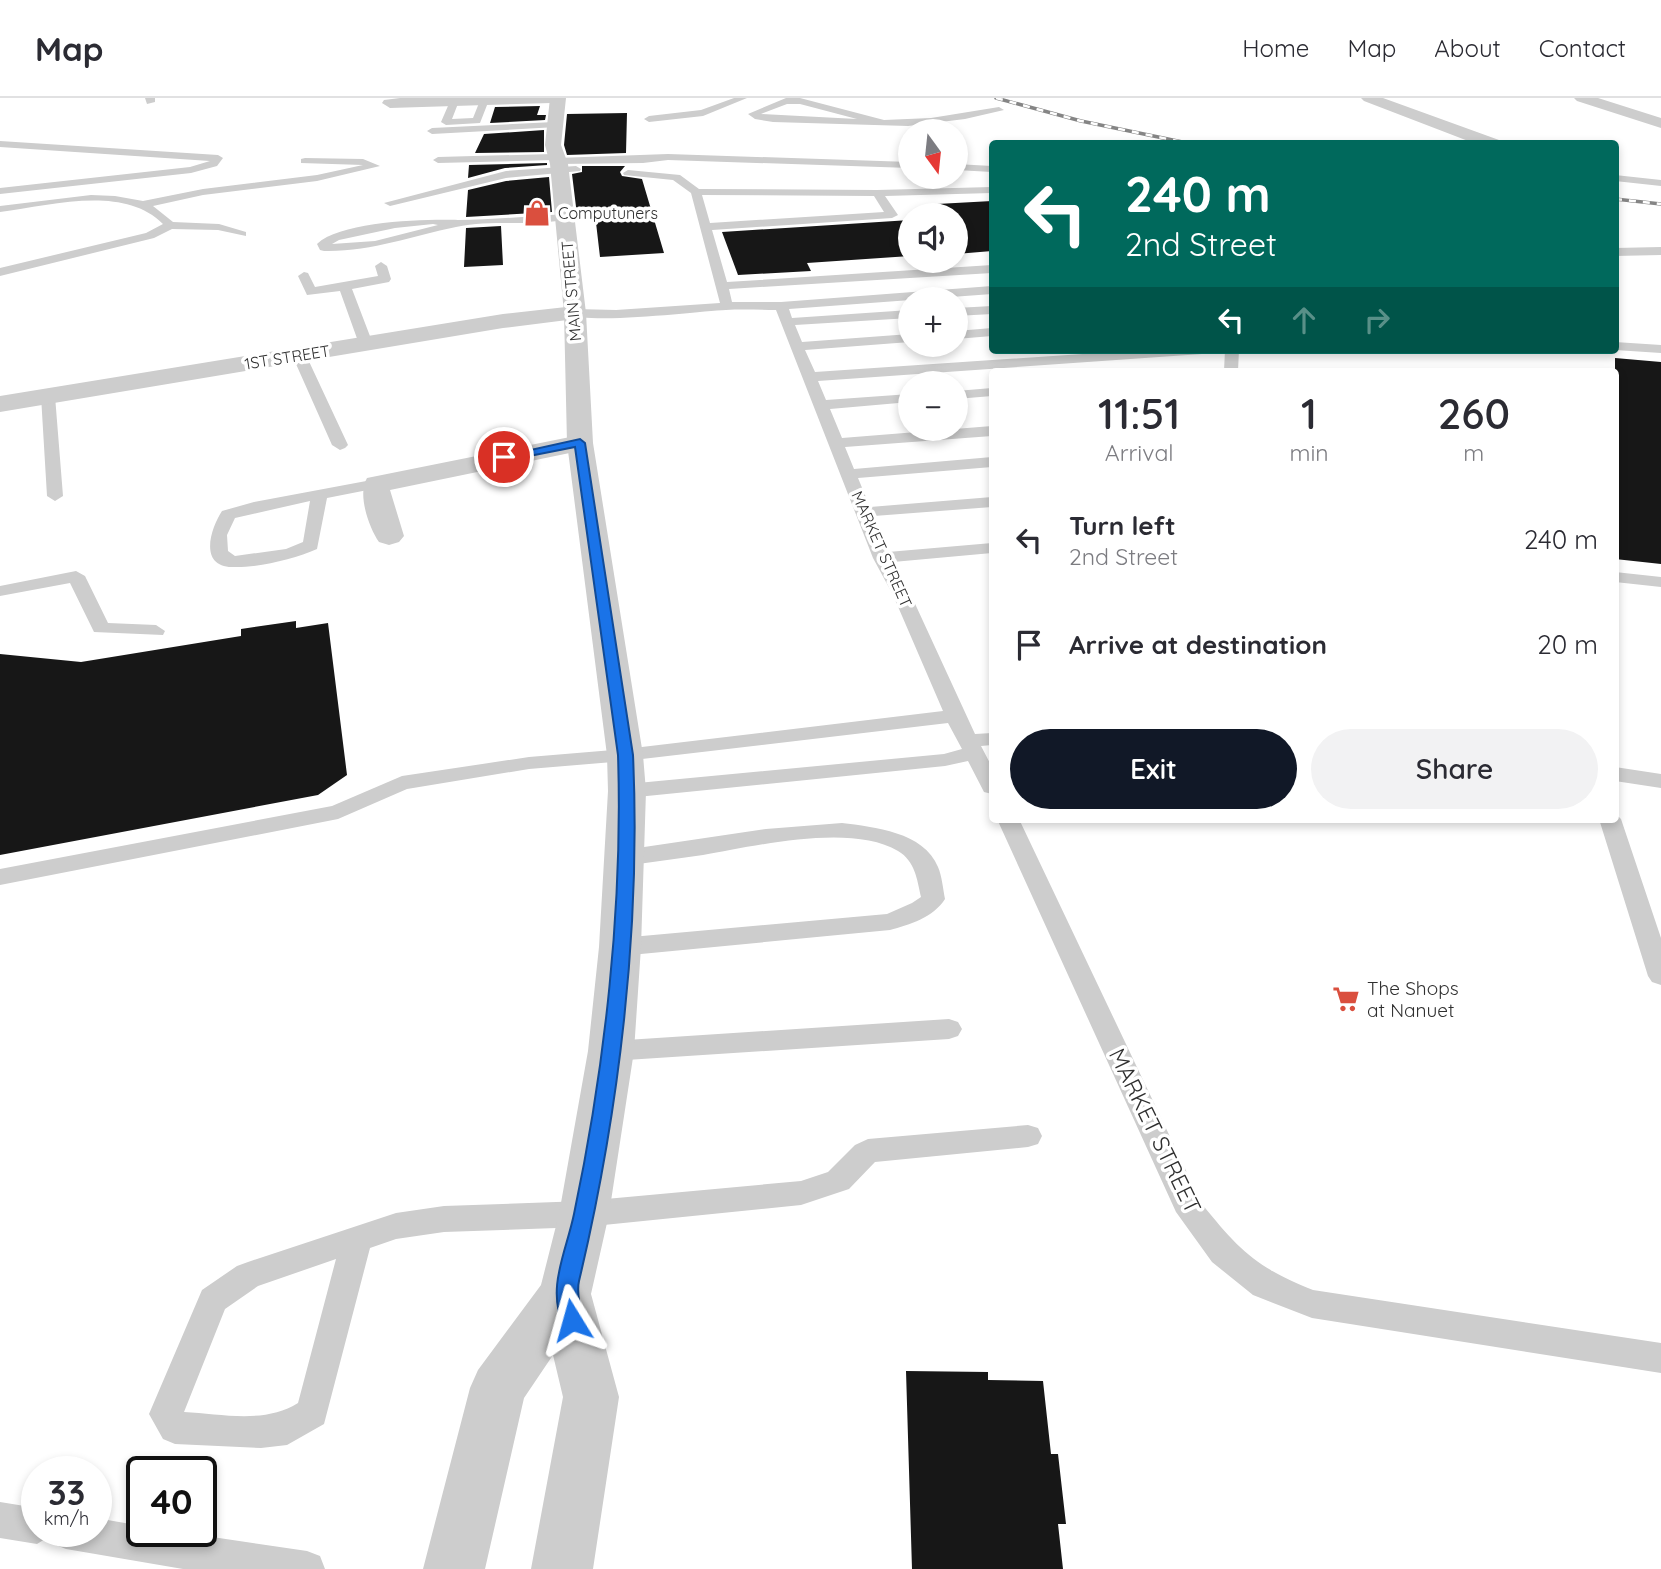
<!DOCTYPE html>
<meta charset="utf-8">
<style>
:root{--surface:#fff;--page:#f2f2f3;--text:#2b2b33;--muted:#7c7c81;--line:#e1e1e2;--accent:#111827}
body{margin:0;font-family:Quicksand,sans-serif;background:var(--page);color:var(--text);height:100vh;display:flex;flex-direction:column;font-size:26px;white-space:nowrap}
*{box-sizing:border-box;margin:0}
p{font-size:23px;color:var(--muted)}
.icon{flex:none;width:38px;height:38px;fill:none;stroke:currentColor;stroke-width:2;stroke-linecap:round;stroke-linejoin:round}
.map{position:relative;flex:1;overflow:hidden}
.panel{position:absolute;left:989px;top:270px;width:630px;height:455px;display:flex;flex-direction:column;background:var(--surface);border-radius:7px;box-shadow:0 4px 10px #0003}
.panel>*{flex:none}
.hud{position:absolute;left:989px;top:42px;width:630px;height:214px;border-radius:7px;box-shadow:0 4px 10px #0003;background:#00695c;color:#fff;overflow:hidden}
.needle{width:46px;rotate:165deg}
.tools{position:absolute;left:898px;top:21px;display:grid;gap:14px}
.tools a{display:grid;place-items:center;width:70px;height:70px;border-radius:50%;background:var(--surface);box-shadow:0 4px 10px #0003;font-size:35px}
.speed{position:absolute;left:21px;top:1358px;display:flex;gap:14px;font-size:35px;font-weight:700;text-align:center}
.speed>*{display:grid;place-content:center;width:91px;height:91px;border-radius:50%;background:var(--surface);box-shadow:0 4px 10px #0003;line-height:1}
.speed small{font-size:18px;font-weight:400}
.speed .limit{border:4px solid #111;border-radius:10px;background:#fff;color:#111}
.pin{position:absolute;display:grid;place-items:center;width:60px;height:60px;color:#fff;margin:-30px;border:4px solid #fff;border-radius:50%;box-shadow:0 2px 7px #0007}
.me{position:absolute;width:77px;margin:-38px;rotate:352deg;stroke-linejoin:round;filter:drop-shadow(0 0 5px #0008)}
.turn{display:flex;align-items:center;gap:24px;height:147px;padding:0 21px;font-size:32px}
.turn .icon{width:91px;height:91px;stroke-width:2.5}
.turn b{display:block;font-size:49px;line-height:60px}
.lanes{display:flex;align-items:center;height:66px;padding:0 21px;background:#0003;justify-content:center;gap:35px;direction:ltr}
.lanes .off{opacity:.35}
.eta{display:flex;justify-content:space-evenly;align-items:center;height:119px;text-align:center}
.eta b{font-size:42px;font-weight:600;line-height:49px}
.cta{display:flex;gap:14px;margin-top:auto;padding:14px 21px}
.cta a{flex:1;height:80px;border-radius:42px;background:var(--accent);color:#fff;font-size:28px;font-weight:600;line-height:80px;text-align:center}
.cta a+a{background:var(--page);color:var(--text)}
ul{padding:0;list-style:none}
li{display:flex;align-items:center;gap:21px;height:105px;padding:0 21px}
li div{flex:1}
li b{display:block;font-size:26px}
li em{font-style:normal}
header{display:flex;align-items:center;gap:42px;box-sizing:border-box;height:98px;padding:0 35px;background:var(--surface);border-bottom:2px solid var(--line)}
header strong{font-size:33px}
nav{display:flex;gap:38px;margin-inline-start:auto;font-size:24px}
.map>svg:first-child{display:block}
.building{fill:#171717}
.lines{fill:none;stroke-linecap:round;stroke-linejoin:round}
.service{fill:#cdcdcd;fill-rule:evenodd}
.minor{fill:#cdcdcd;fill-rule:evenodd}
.tertiary{fill:#cdcdcd;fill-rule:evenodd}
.rail-casing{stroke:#858585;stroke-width:3.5}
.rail{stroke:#fff;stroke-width:2.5;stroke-dasharray:7;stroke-linecap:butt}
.route{fill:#1a73e8;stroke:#114b97;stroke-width:2}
.labels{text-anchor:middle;stroke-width:7;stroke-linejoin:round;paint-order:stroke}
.far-poi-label{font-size:16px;fill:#303030;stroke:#fff;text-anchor:start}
.far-street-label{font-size:16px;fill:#303030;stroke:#fff}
.poi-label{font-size:19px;fill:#303030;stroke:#fff;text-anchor:start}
.near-street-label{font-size:23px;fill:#303030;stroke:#fff}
</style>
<header>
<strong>Map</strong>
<nav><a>Home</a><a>Map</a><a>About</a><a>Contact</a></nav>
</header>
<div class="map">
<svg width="1661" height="1471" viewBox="0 0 1661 1471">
<rect width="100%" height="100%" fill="#fff"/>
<!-- building -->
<path class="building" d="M540 8 537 17H546L545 22 490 25 495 9Z
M627 15 626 55 567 57 564 47 567 16Z
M544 32V54L475 55 484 36Z
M547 65V67L505 70 468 80 469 67Z
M582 68H625L620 74 622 78 642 81 664 155 600 159 595 116 577 117 572 76 582 74Z
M549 79 552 114 466 119 468 92 506 83Z
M992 103V153L956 156V117H945L937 106Z
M910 122V158L807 165 811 173 738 177 722 134Z
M501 128 503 167 464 169 466 130Z
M1615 260 1661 264V466L1615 461Z
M296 523V530L328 525 347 677 318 697 0 757V556L81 564 241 538V531Z
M906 1273 988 1274V1282L1043 1283 1051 1356H1058L1066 1426H1058L1063 1471H912Z"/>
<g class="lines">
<!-- service -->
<path class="service" d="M145 0H155V4L147 6Z
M481 0 489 2 480 25 446 27 441 24 451 1 459 3 452 21 473 20Z
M734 0H747L703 18 649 24 644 21 649 18 701 12Z
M786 0H800L884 22 931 20 999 9 1004 12 965 21 908 28 773 24 755 21 748 16ZM787 6H800L857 21 761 16Z
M554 24 559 27 557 29 432 36 427 33 432 30Z
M1333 42 1339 46 1328 45Z
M0 43 218 57 223 60 217 68 191 75 0 96V90L190 69 210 63 0 49Z
M553 56 557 60 668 56 910 64V70L668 62 643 65 558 66 554 62 438 65 433 62 438 59Z
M305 60 363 61 380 68 317 83 203 97 153 108 173 124 219 126 246 134V138L218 132 172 131 154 140 0 178V170L146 135 163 126C123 86 50 108 0 114V108L91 97 115 98 143 103 203 91 317 77 363 67 301 65V61Z
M956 66 992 68V74L956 72Z
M576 68 581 71 580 73 506 80 390 108 384 105 506 73Z
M628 72 680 77 699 91 877 92 992 89V95L885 98 898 117 892 120 712 132 727 184 992 167V175L729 191 732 204H781L992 188V196L789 211 792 220 910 212V220L795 227 802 244 910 236V244L805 252 815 274 1142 252H1209L1202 256 818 283 826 302 910 296V304L830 311 842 340 992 328V338L845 349 854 371 992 359V369L858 380 870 409 992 399V409L874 418 888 454 992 445V455L893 464 911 497 975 636 992 635V647L981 648 992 669V696L984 694 968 663 945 668 627 700 619 698 616 693 619 688 627 686 944 656 962 651 948 625 625 663 529 671 407 691 338 721 0 787V771L332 708 402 678 529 659 625 651 943 613 893 497 873 460 776 212C760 212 743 211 726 212 699 213 584 228 568 215L575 211 616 212 720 205 691 95 673 82 624 77 623 75ZM702 97 874 98 884 114 710 125Z
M1615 77 1661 82V88L1615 83Z
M565 116 569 117V121C532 129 493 121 456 129 411 138 371 154 324 153L320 152 317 146C341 123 425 121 458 122 493 122 529 118 565 116ZM433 126 438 127 375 143 332 146 339 142 395 130Z
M1661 149V157L1615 158V150Z
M381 164 387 168 391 181 389 184 352 191 373 246 366 250 359 246 340 193 307 197 298 178 304 174 308 175 315 189 378 178 375 168Z
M992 208V216L956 218V210Z
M992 230V238L956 241V233Z
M1615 244 1661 247V255L1615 252Z
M1225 252H1239L1238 273H1224Z
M299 253 306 257 348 347 345 350 340 352 332 347 292 257Z
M992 290V298L956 301V293Z
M48 294 55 298 63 398 55 403 47 398 41 298Z
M377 381 385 386 383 389 327 400 317 451C294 461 258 470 232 469 198 468 211 430 222 413L254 404ZM310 403 303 444 286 451 235 458 228 453 227 437 235 420Z
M76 473 85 478 108 525 156 527 165 533 163 537 94 534 70 485 0 498V488Z
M1615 474 1661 479V489L1615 484Z
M1615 669 1661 676V690L1615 683Z
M1615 715 1621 721 1661 840V887L1652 884 1648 878 1599 721H1615Z
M997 721H1019L1202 1106C1239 1152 1257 1170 1313 1192L1661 1245V1275L1312 1220 1253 1197 1212 1164 1176 1114Z
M842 725C874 729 924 734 938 769 942 778 943 791 945 801 934 819 909 827 890 832L620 858 611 855 608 849 611 843 620 840 887 816 912 805 921 799C917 781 915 763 898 753 851 725 755 748 703 757 677 761 650 764 624 768L616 765 612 760 616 755 624 752 766 731Z
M949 921 958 924 962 931 958 938 949 941 611 963 602 960 598 953 602 946 611 943Z
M1028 1027 1038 1030 1042 1038 1038 1046 1028 1049 875 1064 849 1091 801 1107 584 1129 444 1134 396 1141 370 1150 324 1326 287 1347 261 1350 175 1346 163 1341 149 1316 202 1192 237 1168 248 1164 396 1115 444 1108 584 1103 801 1083 828 1074 855 1047 868 1041ZM336 1161 298 1305C265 1326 222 1316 184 1314L225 1211 258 1188Z
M0 1404 37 1410V1433H96V1420L142 1428V1433H172L307 1453 320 1458 325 1471H183L66 1451 53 1446 50 1438 37 1446 0 1440Z"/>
<!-- minor -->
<path class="minor" d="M400 0H559L551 5 390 10 382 5 384 2Z
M1361 0H1383L1499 42 1501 46H1476L1364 3Z
M1574 0H1598L1661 20V30L1577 3Z
M575 208 583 210 586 215 583 220 503 230 0 314V298L503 216Z
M580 337 589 339 593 345 589 351 390 392 404 438 399 444 389 447 379 444C369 430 357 396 367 380Z"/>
<!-- tertiary -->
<path class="tertiary" d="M550 0H566L561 47 568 66 586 215 593 345 643 657 646 693 641 849 634 953 609 1116 591 1196 619 1299 593 1471H531L563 1299 553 1257 524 1300 485 1471H423L470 1290 478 1272 541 1187 559 1116 588 953 599 849 608 693 607 657 567 345 564 215 550 66 545 47Z"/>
<!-- rail casing -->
<g class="rail-casing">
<path id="rail" d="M996 0 1081 23 1192 46
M1615 101 1661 106"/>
</g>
<!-- rail -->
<use href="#rail" class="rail"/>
</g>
<!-- route -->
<path class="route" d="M580 341 585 345 633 657C641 830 619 1015 579 1183 575 1200 585 1216 579 1229L572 1232 564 1229C546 1190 566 1155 574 1116 605 969 623 808 618 657L575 349 504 363 499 359Z"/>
<!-- icons -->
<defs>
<g id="shop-bare" transform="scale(2.1)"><path d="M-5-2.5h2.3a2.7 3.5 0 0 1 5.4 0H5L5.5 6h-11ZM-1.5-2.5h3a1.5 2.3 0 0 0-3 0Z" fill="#da4f3e" stroke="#fff" stroke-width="2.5" paint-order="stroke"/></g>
<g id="supermarket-bare" transform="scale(2.1)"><path d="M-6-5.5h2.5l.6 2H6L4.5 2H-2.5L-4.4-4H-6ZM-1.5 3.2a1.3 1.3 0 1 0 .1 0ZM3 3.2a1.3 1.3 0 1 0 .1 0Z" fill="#da4f3e" stroke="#fff" stroke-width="2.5" paint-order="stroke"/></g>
</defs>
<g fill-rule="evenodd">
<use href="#shop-bare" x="537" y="115"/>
<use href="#supermarket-bare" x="1346" y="901"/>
</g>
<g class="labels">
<!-- far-poi labels -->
<g class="far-poi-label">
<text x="558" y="121">Computuners</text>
</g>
<!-- far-street labels -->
<g class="far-street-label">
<text transform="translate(571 193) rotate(-95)" y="6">MAIN STREET</text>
<text transform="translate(287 259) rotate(-9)" y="6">1ST STREET</text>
<text transform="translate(882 451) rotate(66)" y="6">MARKET STREET</text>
</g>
<!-- poi labels -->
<g class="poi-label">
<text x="1367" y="897">The Shops<tspan x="1367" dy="22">at Nanuet</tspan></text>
</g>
<!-- near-street labels -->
<g class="near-street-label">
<text transform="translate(1155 1033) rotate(64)" y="8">MARKET STREET</text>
</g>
</g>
</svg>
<div class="tools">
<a><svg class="needle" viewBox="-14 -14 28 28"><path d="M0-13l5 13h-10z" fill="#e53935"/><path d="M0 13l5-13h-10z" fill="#7c7c81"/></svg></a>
<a><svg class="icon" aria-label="sound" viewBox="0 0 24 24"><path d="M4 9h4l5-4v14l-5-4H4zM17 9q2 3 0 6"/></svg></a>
<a>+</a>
<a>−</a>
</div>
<div class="speed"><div>33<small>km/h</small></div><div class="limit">40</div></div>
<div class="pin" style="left:504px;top:359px;background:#d93025"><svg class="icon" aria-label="arrive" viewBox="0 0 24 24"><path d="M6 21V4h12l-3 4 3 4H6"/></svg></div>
<svg class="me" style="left:572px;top:1222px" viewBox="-20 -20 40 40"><path d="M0-17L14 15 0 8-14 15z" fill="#1a73e8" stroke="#fff" stroke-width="4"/></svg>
<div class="hud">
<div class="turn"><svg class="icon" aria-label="left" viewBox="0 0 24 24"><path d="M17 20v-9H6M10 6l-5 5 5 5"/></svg><div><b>240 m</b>2nd Street</div></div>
<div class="lanes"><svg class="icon" aria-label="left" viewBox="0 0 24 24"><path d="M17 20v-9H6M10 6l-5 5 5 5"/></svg><svg class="icon off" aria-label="ahead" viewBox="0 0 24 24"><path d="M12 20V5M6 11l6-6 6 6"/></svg><svg class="icon off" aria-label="right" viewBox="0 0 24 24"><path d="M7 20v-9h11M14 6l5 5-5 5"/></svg></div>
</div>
<section class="panel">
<div class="eta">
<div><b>11:51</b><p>Arrival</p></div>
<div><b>1</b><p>min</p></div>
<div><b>260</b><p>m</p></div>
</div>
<ul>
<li><svg class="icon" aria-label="left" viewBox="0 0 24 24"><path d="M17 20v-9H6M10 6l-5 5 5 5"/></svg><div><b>Turn left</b><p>2nd Street</p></div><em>240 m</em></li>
<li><svg class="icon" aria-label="arrive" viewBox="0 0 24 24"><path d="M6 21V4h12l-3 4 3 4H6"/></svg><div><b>Arrive at destination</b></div><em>20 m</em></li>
</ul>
<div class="cta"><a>Exit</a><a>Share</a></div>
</section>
</div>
